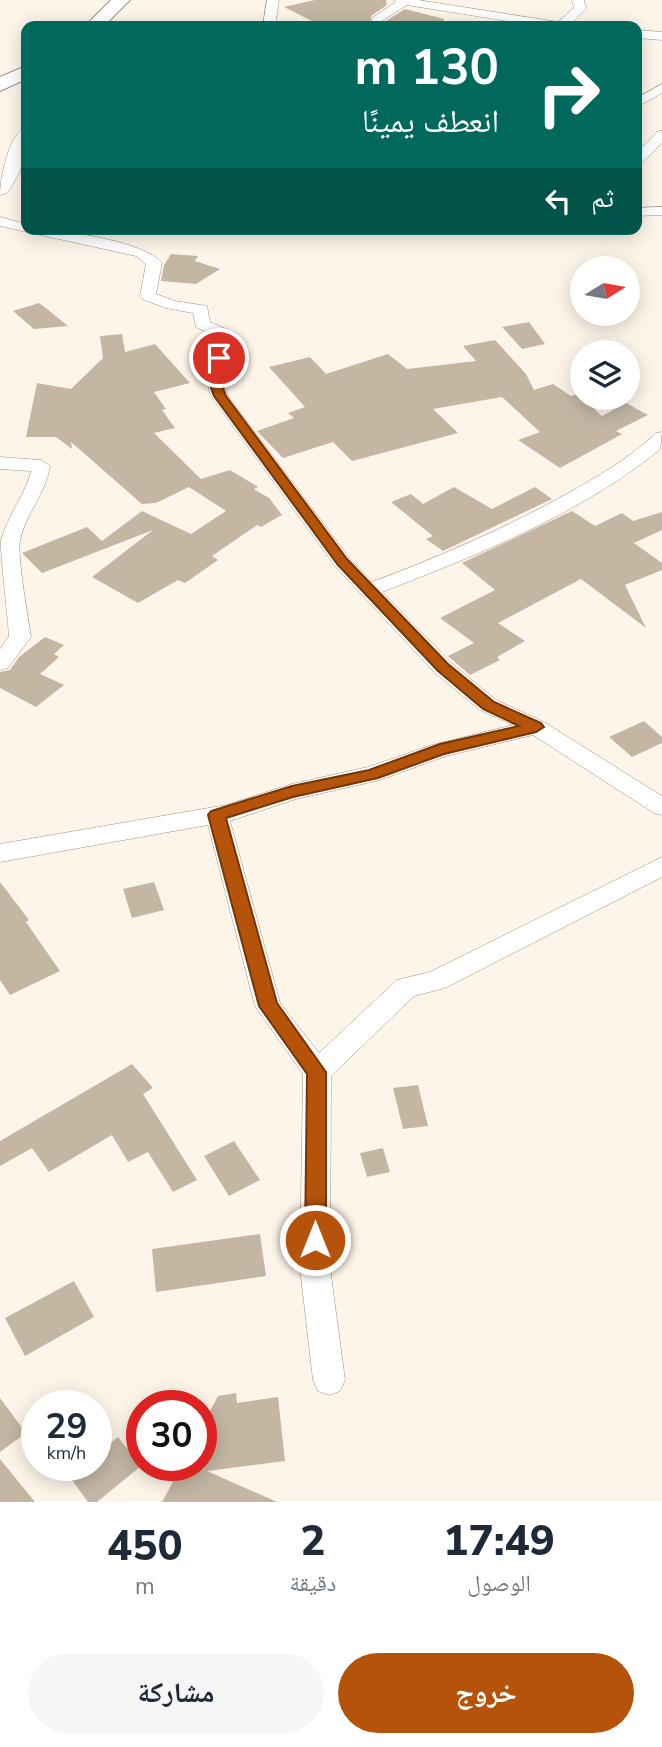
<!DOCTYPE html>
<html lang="ar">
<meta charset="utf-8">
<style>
:root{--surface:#fff;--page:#f6f6f7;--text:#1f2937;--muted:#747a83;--accent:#b45309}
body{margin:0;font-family:"Nunito Sans","Noto Naskh Arabic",sans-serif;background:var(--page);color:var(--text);direction:rtl;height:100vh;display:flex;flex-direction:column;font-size:26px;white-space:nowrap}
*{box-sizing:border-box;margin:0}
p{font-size:23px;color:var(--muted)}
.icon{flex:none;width:38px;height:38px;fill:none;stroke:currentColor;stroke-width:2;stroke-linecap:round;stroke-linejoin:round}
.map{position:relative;height:1502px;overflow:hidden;direction:ltr}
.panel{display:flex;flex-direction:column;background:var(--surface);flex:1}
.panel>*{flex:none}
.top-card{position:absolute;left:21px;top:21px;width:621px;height:214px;border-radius:14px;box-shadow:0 4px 18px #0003;direction:rtl;background:#00695c;color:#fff;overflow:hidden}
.needle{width:46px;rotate:79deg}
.fabs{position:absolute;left:570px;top:256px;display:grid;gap:14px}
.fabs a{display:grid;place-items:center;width:70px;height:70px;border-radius:50%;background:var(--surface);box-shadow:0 4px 18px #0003;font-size:35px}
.speed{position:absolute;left:21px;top:1390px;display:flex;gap:14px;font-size:35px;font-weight:700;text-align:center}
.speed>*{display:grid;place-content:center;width:91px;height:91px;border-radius:50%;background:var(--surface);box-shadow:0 4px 18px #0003;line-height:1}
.speed small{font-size:18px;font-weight:400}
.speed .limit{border:10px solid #d22;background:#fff;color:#111}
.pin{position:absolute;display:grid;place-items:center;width:60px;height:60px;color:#fff;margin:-30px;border:4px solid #fff;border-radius:50%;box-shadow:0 2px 7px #0007}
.me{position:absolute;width:77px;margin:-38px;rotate:0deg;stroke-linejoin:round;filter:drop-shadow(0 0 5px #0008)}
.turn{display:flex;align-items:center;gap:24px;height:147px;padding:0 28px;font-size:32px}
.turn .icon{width:91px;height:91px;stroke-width:2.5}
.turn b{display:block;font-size:49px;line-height:60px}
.then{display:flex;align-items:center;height:66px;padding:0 28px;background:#0003;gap:14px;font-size:26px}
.eta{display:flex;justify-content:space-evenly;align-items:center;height:119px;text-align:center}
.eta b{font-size:42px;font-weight:800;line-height:49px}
.button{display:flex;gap:14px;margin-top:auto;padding:14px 28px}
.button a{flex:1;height:80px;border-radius:42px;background:var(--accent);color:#fff;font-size:28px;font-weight:800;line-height:80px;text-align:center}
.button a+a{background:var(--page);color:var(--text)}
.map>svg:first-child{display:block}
.building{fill:#c4b6a3}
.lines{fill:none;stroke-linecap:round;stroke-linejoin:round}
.street-casing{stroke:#9d907e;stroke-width:1}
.secondary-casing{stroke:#9d907e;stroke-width:1}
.primary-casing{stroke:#9d907e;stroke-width:2}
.street{fill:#fff;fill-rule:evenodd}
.secondary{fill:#fff;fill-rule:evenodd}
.primary{fill:#fff;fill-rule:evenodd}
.route{fill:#b45309;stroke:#753606;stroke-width:2}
</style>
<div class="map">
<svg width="662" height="1502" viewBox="0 0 662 1502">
<rect width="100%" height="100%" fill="#fef5ea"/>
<!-- building -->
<path class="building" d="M315 0H386L387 5 371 16 370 24H381L405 9 444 19 443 26H322L284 7Z
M171 254 198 256 195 261 220 269 196 284 161 281 164 265Z
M39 303 47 309 68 326 34 329 13 311Z
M529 322 545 344 522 349 502 327Z
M122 334 125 352 155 344 190 383 154 392 166 409 162 410 175 428 154 433 201 479 230 470 258 487 254 489 269 498 282 515 261 527 257 525 212 556 218 560 185 583 178 580 138 603 92 577 153 530 42 573 22 553 87 527 102 541 142 511 191 534 226 511 189 487 156 503 142 504 71 442 72 449 56 437H26L37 383 71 389 103 358 100 336Z
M495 340 526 374 534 390 553 384 571 396 578 394 602 416 626 403 648 415 616 431 622 434 560 468 518 440 540 432 502 397 433 409 458 433 352 461 333 442 283 458 257 431 294 418 288 413 305 407 269 367 310 357 326 374 388 354 407 369 476 361 463 346Z
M454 487 492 509 535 487 552 499 443 551 426 539 433 536 391 502 411 494 423 504Z
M572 511 595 526 622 513 633 521 662 512V530L634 543 662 563V570L625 585 646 628 581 579 498 623 525 641 497 657 500 660 470 675 448 656 474 643 440 618 495 590 462 563Z
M45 637 64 645 54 654 59 657 40 674 64 685 36 707 0 688V672L10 670 19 657Z
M644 721 662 737V743L632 757 609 737Z
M0 882 29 920 26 922 60 971 10 995 0 980Z
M154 882 164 910 132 918 123 889Z
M132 1064 153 1088 143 1094 197 1180 173 1192 148 1152 128 1162 112 1135 49 1172 32 1148 0 1166V1141Z
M418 1085 428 1126 403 1129 393 1088Z
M234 1141 260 1180 229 1196 204 1156Z
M383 1148 390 1172 367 1177 360 1153Z
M260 1234 266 1276 156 1292 152 1249Z
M74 1281 94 1317 25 1356 5 1318Z
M236 1393 237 1403 278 1397 285 1461 207 1471 277 1502H162L182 1465H194L204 1469 201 1428 218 1396Z
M0 1398 26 1433 0 1452Z
M118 1437 141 1466 97 1502H88L69 1476 83 1465H96V1455Z
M0 1459 35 1502H0Z"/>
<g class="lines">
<!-- street casing -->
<g class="street-casing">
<path id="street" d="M267 0H279L275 26H263Z
M394 0H418L558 22 574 8 572 0H584L586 9 569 26H539L407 5 380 22H372V18L396 2Z
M637 30 662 32V40L637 38Z
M662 84V93L637 107V98Z
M662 131V143L642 163 637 164V152L657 132Z
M662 207V215L637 216V208Z
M0 217 26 224V229C56 229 143 240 162 263L156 294 175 301 207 306 210 322 237 334 240 349C225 368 219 369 228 396L349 558 372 582C441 556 508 527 572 491 602 474 631 457 656 433L662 432 660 449C587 511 471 558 382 592L451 663 496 700 544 722 662 796V815L654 813 533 735 446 756 380 780 296 799 230 821 280 1003 319 1053 397 980 430 972 662 857V877L445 988 414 996 331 1076 330 1268 345 1380 340 1391 329 1395 318 1391 313 1380 300 1268 303 1074 255 1006 208 825 0 862V844L226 805 292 784 368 767 432 745 513 725 480 710 435 673 335 566 211 396C204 376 206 361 224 347L223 339 196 327 193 313 166 308 142 299 140 296 146 264 136 256 0 226Z
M0 457 41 460 50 466C46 493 26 513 20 540 17 556 28 617 31 637L8 668 0 670V649L9 636C8 617 0 554 1 540 7 517 27 491 31 471L0 469Z"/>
</g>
<!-- secondary casing -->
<g class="secondary-casing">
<path id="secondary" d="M26 128C26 157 24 168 7 193L0 195C0 179 9 132 26 128Z"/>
</g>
<!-- primary casing -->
<g class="primary-casing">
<path id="primary" d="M111 0H130L104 26H85Z
M26 66V79L0 91V77Z"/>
</g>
<!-- street -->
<use href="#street" class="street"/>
<!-- secondary -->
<use href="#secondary" class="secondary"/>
<!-- primary -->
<use href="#primary" class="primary"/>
</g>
<!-- route -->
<path class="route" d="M215 355 225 358 219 376 226 396 347 559 448 664 494 702 541 723 544 727 536 732 444 754 378 778 293 797 226 818 277 1003 326 1072V1240L323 1246 315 1249 308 1246 305 1240 307 1074 259 1006 208 815 211 811 292 786 369 770 440 744 519 726 483 709 438 671 338 565 214 396 207 376Z"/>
</svg>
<div class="fabs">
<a><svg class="needle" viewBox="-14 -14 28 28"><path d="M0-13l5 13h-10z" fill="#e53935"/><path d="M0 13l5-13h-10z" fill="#747a83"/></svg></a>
<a><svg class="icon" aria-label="layers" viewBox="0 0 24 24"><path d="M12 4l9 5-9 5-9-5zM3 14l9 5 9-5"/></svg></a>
</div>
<div class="speed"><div>29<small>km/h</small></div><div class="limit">30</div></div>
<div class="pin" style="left:219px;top:358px;background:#d93025"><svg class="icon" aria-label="arrive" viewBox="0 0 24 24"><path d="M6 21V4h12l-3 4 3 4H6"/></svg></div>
<svg class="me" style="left:315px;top:1240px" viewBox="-20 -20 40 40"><circle r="17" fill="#b45309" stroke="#fff" stroke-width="3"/><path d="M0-11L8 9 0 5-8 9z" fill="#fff"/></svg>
<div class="top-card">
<div class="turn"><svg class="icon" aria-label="right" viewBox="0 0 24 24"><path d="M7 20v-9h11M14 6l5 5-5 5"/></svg><div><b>130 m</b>انعطف يمينًا</div></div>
<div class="then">ثم<svg class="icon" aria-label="left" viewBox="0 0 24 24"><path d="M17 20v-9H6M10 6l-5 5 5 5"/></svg></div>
</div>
</div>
<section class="panel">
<div class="eta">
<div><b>17:49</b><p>الوصول</p></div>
<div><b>2</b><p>دقيقة</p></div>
<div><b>450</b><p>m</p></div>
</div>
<div class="button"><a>خروج</a><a>مشاركة</a></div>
</section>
